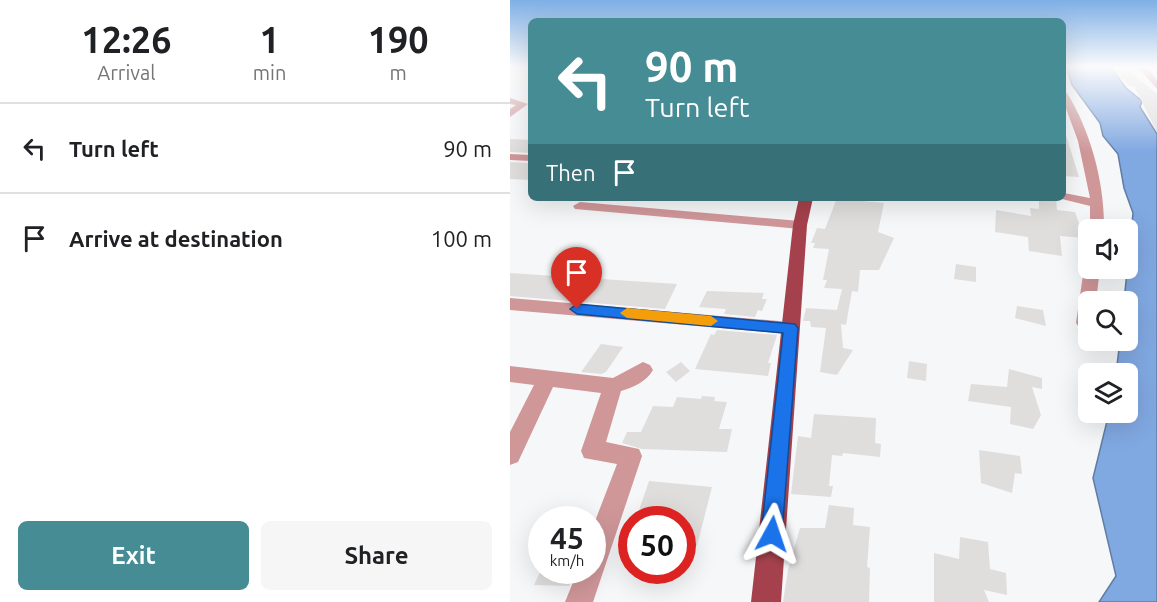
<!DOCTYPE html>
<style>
:root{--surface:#fff;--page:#f6f6f6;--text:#202124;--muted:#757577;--line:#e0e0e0;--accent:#458c94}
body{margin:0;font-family:Ubuntu,sans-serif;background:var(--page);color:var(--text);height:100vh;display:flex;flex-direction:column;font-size:22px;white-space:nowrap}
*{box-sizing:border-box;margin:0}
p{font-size:20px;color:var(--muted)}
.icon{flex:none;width:33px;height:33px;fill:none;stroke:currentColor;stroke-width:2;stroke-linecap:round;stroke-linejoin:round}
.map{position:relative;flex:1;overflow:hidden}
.side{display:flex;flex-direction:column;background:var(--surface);width:510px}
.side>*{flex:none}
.banner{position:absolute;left:18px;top:18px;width:538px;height:183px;border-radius:9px;box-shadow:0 6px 24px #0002;background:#458c94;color:#fff;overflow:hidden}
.tools{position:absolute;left:568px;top:219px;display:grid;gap:12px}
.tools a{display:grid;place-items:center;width:60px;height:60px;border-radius:9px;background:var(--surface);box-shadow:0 6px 24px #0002;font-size:30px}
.speed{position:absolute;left:18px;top:506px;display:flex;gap:12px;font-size:30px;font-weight:700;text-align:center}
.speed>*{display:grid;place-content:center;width:78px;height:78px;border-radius:50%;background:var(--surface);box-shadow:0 6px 24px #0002;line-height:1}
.speed small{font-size:15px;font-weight:400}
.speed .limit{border:9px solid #d22;background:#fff;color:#111}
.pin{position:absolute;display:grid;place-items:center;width:51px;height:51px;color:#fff;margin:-62px -26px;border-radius:50% 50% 50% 0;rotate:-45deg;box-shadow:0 0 6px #0007}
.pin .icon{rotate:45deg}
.me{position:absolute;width:66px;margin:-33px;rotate:5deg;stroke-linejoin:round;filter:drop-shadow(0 0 4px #0008)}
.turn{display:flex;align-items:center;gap:21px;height:126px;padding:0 18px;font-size:27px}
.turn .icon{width:78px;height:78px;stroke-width:2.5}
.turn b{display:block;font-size:42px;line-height:51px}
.then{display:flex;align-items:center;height:57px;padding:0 18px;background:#0003;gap:12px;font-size:22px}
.eta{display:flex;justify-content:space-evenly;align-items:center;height:102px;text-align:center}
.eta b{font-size:36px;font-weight:700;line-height:42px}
.primary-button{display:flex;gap:12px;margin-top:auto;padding:12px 18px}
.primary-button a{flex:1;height:69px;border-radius:9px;background:var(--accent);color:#fff;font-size:24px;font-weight:700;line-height:69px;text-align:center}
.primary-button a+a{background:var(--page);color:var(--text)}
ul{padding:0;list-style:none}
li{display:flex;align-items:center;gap:18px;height:90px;padding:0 18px;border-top:2px solid var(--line)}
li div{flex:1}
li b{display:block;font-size:22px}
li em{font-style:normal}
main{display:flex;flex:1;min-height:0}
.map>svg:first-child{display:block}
.water{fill:#80a8e1;stroke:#607ca4;stroke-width:1.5}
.building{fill:#e0dddd}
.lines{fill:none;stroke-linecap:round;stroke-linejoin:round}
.minor{fill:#d09799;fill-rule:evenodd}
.major{fill:#a4414c;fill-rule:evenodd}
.route{fill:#1a73e8;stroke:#114b97;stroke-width:1.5}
.slow{fill:#f59e0b}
</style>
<main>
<section class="side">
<div class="eta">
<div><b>12:26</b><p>Arrival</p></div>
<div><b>1</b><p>min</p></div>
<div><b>190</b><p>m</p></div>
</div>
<ul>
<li><svg class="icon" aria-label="left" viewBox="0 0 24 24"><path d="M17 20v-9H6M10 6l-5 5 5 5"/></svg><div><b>Turn left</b></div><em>90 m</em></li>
<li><svg class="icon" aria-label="arrive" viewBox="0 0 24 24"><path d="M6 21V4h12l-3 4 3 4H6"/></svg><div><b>Arrive at destination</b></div><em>100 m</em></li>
</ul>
<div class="primary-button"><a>Exit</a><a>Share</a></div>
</section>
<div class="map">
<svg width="647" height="602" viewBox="0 0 647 602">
<rect width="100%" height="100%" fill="#f6f7f9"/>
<!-- water -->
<path class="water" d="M556 67H601L616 88 632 101 630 107 647 134V602H589L606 576 583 478 599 413 618 412V374L606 373 610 341 618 340V302L614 301 623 213 614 188 608 154 593 136 590 123 562 85Z"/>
<!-- building -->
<path class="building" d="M614 67 647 94V132L624 86H619L604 70 616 71Z
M554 135H556L569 177 554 176Z
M0 139 21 140V153L0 152Z
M0 162 21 163V180L0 179Z
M327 198H353L352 201 374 203 368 232 384 238 369 270H350L348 292 342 291 336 325 331 324 333 348 343 350 327 375 310 372 316 328 301 327 300 321H293L296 308 327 310 332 289 314 288 317 280H313L319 249 303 248 305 243H301L307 228 315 229Z
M529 198H546L547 210 565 212 574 238 550 236 552 256 519 251 518 237 485 232 486 210 521 216 520 208 529 209Z
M446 264 466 267V282L444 279Z
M0 273 167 284 155 309 0 296Z
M197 291 254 293 252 299H257L252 311 248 310 245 317 214 314 216 309 189 307Z
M507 306 533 310 536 326 505 318Z
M207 330 267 335 258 363H261L258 376 185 369 201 334 204 335Z
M91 344 113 347 96 372 91 374 71 372Z
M399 361 417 364 416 381 397 378Z
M171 362 180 371 166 382 156 372Z
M499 369 532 378V389L522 387 531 415 523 429 500 424 501 407 458 401 461 384 497 387Z
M192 396 205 397 204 401 217 402 209 429H222L217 452 132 449 112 443 117 432H131L143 406 163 407 167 397 191 399Z
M304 414 366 418 365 443 371 444 370 457 333 453 332 456 322 455 319 486H323L321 497 281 494 288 436 301 438Z
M469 450 510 456 512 474 505 473 502 493 471 483Z
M139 481 202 487 187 546H172V519H126Z
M319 505 344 508 343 525 360 527 357 567 360 568 359 602H273L278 570 290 528H315Z
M450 537 478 542 480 569 496 573 497 595 474 590 479 602H424V553L449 559Z
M31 570H66L59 586 24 585Z"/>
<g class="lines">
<!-- minor -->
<path class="minor" d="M628 67H637L647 80V89Z
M554 92 557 93C581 132 595 184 594 230H580V206L548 198H554V193L580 198 568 141 554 103Z
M0 98 18 104 0 117V109L6 105 0 104Z
M0 154 21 155V161L0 160Z
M70 202 290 221 297 225 290 229 65 209 63 206Z
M579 264V268H590L586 302H579V328L569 327 566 323 574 268Z
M0 298 280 322 286 323 289 328 286 333 280 334 0 310Z
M133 362 140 365 143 370C136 382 124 387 111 391L96 442 129 449 132 456 83 602H55L68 570H82V529L107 464 74 458 71 451 91 393 43 387 8 462 0 465V432L24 385 0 382V366L103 378Z"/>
<!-- major -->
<path class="major" d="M289 198H303L297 225 271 602H241L283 225Z"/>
</g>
<!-- sky -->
<linearGradient id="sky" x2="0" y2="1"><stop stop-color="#7eafe5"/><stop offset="0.44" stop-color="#fbfbfc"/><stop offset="1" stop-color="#fbfbfc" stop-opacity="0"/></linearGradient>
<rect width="647" height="152" fill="url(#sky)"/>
<!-- route -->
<path class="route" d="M67 304 285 324 288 328 272 534 269 541 262 544 254 541 251 534 273 333 67 314 60 309Z"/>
<!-- slow -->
<path class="slow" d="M117 308 201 316 208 321 201 326 117 318 110 313Z"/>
</svg>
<div class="tools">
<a><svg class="icon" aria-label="sound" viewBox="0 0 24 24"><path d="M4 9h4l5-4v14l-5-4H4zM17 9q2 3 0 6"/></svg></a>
<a><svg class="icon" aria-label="search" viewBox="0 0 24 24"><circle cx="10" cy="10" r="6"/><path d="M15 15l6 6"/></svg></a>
<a><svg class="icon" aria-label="layers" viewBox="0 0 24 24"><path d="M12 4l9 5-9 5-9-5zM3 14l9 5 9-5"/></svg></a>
</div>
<div class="speed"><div>45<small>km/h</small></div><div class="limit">50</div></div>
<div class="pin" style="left:67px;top:309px;background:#d93025"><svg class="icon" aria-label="arrive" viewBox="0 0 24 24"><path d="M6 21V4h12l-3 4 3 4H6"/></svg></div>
<svg class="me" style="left:262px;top:534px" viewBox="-20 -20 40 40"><path d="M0-17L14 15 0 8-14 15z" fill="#1a73e8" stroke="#fff" stroke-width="4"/></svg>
<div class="banner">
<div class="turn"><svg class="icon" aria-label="left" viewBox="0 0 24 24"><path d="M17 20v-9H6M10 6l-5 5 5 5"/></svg><div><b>90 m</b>Turn left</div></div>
<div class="then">Then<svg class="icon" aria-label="arrive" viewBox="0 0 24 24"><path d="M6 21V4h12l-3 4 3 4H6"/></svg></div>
</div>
</div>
</main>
